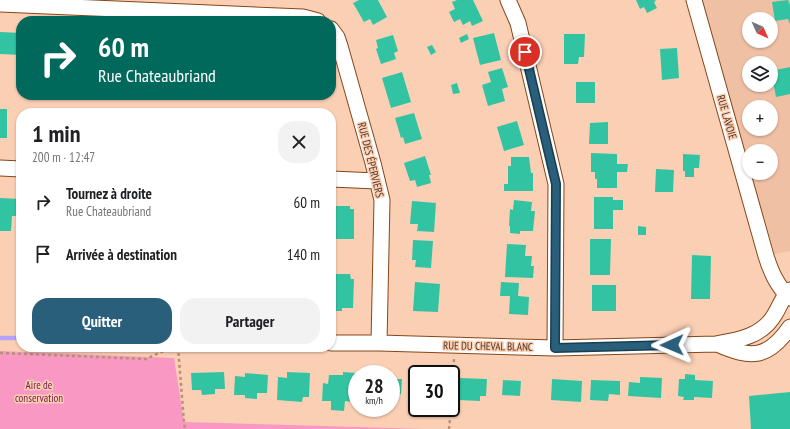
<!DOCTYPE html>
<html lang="fr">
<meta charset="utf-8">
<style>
:root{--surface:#fff;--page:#f2f2f2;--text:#202124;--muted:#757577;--accent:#295f7a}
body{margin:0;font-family:"PT Sans Narrow",sans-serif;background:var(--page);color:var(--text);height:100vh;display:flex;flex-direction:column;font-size:15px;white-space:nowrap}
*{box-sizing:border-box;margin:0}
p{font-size:13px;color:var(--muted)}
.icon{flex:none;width:22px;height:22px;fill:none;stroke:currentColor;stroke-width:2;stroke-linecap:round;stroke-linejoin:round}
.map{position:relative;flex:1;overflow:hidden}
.side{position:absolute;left:16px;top:108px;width:320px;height:244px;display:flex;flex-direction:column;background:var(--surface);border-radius:16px;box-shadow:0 1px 3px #0004}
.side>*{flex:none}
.guide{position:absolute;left:16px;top:16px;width:320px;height:84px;border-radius:16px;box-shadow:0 1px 3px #0004;background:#00695c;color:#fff;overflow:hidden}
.needle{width:26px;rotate:135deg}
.tools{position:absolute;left:742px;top:12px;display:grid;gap:8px}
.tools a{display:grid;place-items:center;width:36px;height:36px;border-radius:50%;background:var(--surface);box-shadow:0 1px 3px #0004;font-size:20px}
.speed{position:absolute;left:348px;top:365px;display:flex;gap:8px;font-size:20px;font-weight:700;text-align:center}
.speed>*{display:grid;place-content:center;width:52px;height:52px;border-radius:50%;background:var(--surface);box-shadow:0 1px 3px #0004;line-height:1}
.speed small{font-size:10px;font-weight:400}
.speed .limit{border:2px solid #111;border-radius:6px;background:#fff;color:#111}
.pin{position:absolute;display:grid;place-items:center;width:34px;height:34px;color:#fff;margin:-17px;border:2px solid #fff;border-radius:50%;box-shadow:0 1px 4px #0007}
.me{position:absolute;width:44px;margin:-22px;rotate:269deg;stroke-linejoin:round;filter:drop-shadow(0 0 3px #0008)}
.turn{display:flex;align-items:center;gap:14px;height:84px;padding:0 16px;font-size:18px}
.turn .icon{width:52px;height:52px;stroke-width:2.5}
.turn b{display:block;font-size:28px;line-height:34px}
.round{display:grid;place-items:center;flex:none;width:42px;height:42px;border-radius:16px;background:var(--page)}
.head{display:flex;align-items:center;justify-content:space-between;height:68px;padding:0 16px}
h1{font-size:24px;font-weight:600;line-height:30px}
.primary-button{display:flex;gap:8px;margin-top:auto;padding:8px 16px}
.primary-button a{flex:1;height:46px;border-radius:16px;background:var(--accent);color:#fff;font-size:16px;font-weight:600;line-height:46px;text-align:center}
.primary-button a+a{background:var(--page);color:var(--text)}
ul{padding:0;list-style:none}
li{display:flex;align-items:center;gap:12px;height:52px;padding:0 16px}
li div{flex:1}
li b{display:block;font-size:15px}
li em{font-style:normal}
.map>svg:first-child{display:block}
.built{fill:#f0c0a4;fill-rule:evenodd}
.green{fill:#f998c2}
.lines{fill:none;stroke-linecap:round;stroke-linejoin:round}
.stream{stroke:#b6a2fe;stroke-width:4.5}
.building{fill:#32c4a2}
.street-casing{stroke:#854719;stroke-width:17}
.path{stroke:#b79179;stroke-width:2.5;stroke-dasharray:3 3;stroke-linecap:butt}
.street{stroke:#fff;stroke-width:15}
.route-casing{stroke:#1b3e4f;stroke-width:10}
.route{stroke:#295f7a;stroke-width:7}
.labels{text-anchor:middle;stroke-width:3;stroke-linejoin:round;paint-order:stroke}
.street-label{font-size:11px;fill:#503320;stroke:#fbcfb4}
.park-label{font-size:11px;fill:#701947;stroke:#fbcfb4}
</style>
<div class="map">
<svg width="790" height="429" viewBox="0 0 790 429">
<rect width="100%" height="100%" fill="#fbcfb4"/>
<!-- built -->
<path class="built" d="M694 0H790V251L766 256ZM749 19H771V41H749ZM749 63H771V85H749ZM749 107H771V129H749ZM749 151H771V173H749Z"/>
<!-- green -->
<path class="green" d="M0 351 174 358 184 422 424 429H0Z"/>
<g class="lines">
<!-- stream -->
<path class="stream" d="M0 338H21"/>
</g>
<!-- building -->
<path class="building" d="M359 0H378L387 17 373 25 370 19 364 22 353 3Z
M457 0H473L483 21 472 26 470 21 463 25 460 19 454 22 449 12 455 9 452 2Z
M636 0H655L656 1 654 2 657 8 647 13 644 7 640 9Z
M788 0 790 5V24L788 19 775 21 772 2Z
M0 32 21 33V55L0 54Z
M494 33 501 60 480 65 473 38Z
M467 34 469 39 461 43 459 38Z
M564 34H585L584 57H579L578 64H564Z
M393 35 398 51 394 53 396 59 381 64 376 49 378 48 376 40Z
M432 45 436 52 431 55 427 47Z
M677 48 679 78 662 80 660 49Z
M790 67V94L776 97 771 71Z
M502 68 508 87 502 89 505 101 488 106 482 85 491 82 488 72Z
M402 72 411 102 391 108 382 78Z
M576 82H595V103H576Z
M457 83 460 93 453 94 451 85Z
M0 109H7V138H0Z
M414 113 422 139 405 144 403 137 401 138 395 118Z
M517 121 524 145 504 151 497 127Z
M608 122V144H589L590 123Z
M591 153 617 154V164H628L627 172H617V188H597V179H595V172H591Z
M683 154 700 155 699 168H694V177H685V171H683Z
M425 156 431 175H429L431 183 417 187 415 180 410 181 404 163Z
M511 157H529L531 173H533V191H504V184H508V166H511Z
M656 169 674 170 673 192H655Z
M594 197H613V200H623V210H613V229H594Z
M0 198 21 199V216H12L11 231H0Z
M514 200 532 202 531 211H535L533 231H520V234L510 233V226H509L510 209 513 210Z
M412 201 436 203 434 232 417 231 418 224H410Z
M333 206H350V209H354V239H336V244L331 243V208H333Z
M638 226 646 227V235H638Z
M590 239H611L610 275H590Z
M413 240 433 241 431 268 415 267 416 260H412Z
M507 244 526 245 525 256H532L531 266H534L533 278 505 277Z
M692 255 711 256 710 299H691Z
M336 274H350L351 279H354L353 308H342V311H334V307H331V278H336Z
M415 282 440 284 438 312 413 311Z
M501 282 519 283 518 296 529 297 528 315 509 314 510 296H500Z
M592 285H616V311H592Z
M224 372 225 389H215V394L202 395 201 390H192L191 373Z
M287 372 310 373 309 397H303L302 402 277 400 278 377 287 378Z
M343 372 357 373V390H355L354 402 345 401 344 411 331 410V401H322L323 383 328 384 329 375H343Z
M245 373 268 375 267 393H257V399L245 398V395H234L235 376 245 377Z
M685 374 695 375V380L713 381 712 398 694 397V400H683L684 397 678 396 679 379H685Z
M640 377 662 378 661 398 628 396 629 382 640 383Z
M459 378 487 379 486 396H480V401L458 400Z
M391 379H402L401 394H391Z
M552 379 582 381 581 402 551 400Z
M503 380 521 381 520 396 502 395Z
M591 380 620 381V395L609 394 608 401 590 400Z
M790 392V429H751L749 396Z"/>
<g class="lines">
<!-- street casing -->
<g class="street-casing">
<path id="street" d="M508 0 518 23 556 184 555 348
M694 0 766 256C771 272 777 286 790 298
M0 4 303 17 318 21
M331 29 337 37 340 46 373 163 382 200 379 343
M0 168 21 169
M331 179 377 181
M331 343H379L555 348 716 344C739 340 763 336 775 314 780 306 783 296 790 290
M717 344C751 359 768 359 790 327"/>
</g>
<!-- path -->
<path class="path" d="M178 347 184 422 185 429
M0 353 146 359 172 347
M451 404 454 359
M449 429 451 408"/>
<!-- street -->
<use href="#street" class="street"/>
</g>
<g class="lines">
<!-- route casing -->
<g class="route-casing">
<path id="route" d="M525 52 556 184 555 348 672 345"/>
</g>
<!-- route -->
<use href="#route" class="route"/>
</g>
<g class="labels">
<!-- street labels -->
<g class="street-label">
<text transform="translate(727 117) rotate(74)" y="4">RUE LAVOIE</text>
<text transform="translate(371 160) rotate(76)" y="4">RUE DES ÉPERVIERS</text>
<text transform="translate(488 346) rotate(1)" y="4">RUE DU CHEVAL BLANC</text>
</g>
<!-- park labels -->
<g class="park-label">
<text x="39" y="389">Aire de<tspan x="39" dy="13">conservation</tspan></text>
</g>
</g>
</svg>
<div class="tools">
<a><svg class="needle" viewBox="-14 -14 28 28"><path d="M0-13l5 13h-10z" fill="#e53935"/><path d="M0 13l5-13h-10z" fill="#757577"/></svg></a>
<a><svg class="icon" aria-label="layers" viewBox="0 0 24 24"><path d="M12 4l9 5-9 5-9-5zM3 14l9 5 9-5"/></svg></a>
<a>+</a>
<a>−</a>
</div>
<div class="speed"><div>28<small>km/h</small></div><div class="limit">30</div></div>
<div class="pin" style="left:525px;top:52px;background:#d93025"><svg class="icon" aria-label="arrive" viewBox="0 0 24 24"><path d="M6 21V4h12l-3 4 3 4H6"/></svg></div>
<svg class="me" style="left:672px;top:345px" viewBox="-20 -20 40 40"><path d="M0-17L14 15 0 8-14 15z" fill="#295f7a" stroke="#fff" stroke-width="4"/></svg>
<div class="guide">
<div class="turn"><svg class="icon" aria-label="right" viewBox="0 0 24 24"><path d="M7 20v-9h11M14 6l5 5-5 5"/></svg><div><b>60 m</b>Rue Chateaubriand</div></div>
</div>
<section class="side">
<div class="head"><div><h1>1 min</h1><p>200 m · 12:47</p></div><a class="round"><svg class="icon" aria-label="close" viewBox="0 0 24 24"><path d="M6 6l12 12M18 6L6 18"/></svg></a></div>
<ul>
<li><svg class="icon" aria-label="right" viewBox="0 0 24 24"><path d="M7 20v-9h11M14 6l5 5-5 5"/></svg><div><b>Tournez à droite</b><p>Rue Chateaubriand</p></div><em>60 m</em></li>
<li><svg class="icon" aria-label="arrive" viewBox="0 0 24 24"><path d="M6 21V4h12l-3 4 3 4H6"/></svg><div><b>Arrivée à destination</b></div><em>140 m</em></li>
</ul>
<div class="primary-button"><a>Quitter</a><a>Partager</a></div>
</section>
</div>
